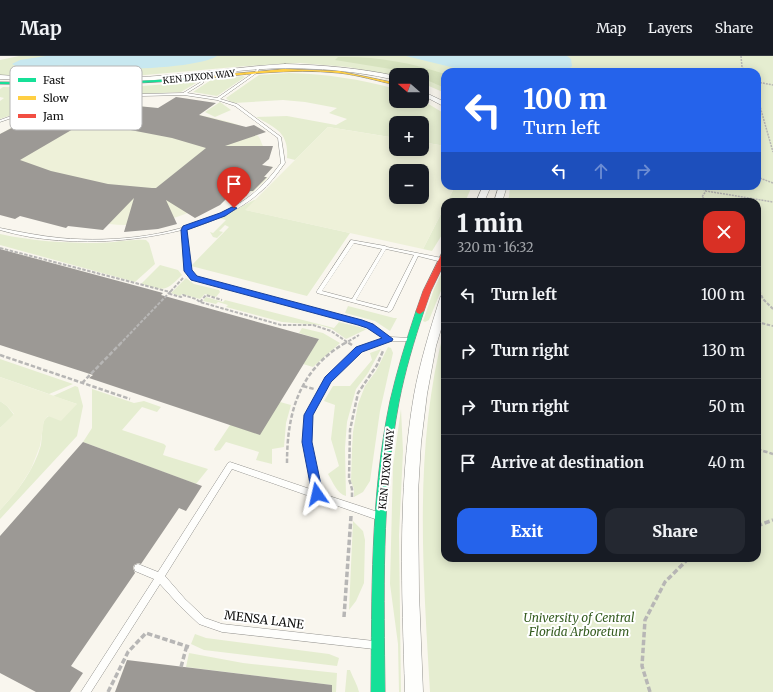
<!DOCTYPE html>
<meta charset="utf-8">
<style>
:root{--surface:#171b24;--page:#242831;--text:#f1f3f6;--muted:#9ea1a6;--line:#363941;--accent:#2563eb}
body{margin:0;font-family:Merriweather,serif;background:var(--page);color:var(--text);height:100vh;display:flex;flex-direction:column;font-size:15px;white-space:nowrap}
*{box-sizing:border-box;margin:0}
p{font-size:13px;color:var(--muted)}
.icon{flex:none;width:22px;height:22px;fill:none;stroke:currentColor;stroke-width:2;stroke-linecap:round;stroke-linejoin:round}
.map{position:relative;flex:1;overflow:hidden}
.side{position:absolute;left:441px;top:142px;width:320px;height:364px;display:flex;flex-direction:column;background:var(--surface);border-radius:12px;box-shadow:0 2px 10px #0003}
.side>*{flex:none}
.banner{position:absolute;left:441px;top:12px;width:320px;height:122px;border-radius:12px;box-shadow:0 2px 10px #0003;background:#2563eb;color:#fff;overflow:hidden}
.needle{width:26px;rotate:290deg}
.tools{position:absolute;left:389px;top:12px;display:grid;gap:8px}
.tools a{display:grid;place-items:center;width:40px;height:40px;border-radius:8px;background:var(--surface);box-shadow:0 2px 10px #0003;font-size:20px}
.pin{position:absolute;display:grid;place-items:center;width:34px;height:34px;color:#fff;margin:-41px -17px;border-radius:50% 50% 50% 0;rotate:-45deg;box-shadow:0 0 4px #0007}
.pin .icon{rotate:45deg}
.me{position:absolute;width:44px;margin:-22px;rotate:349deg;stroke-linejoin:round;filter:drop-shadow(0 0 3px #0008)}
.turn{display:flex;align-items:center;gap:14px;height:84px;padding:0 16px;font-size:18px}
.turn .icon{width:52px;height:52px;stroke-width:2.5}
.turn b{display:block;font-size:28px;line-height:34px}
.lanes{display:flex;align-items:center;height:38px;padding:0 16px;background:#0003;justify-content:center;gap:20px;direction:ltr}
.lanes .off{opacity:.35}
.round{display:grid;place-items:center;flex:none;width:42px;height:42px;border-radius:12px;background:var(--page)}
.headline{display:flex;align-items:center;justify-content:space-between;height:68px;padding:0 16px}
h1{font-size:24px;font-weight:800;line-height:30px}
.action{display:flex;gap:8px;margin-top:auto;padding:8px 16px}
.action a{flex:1;height:46px;border-radius:12px;background:var(--accent);color:#fff;font-size:16px;font-weight:800;line-height:46px;text-align:center}
.action a+a{background:var(--page);color:var(--text)}
ul{padding:0;list-style:none}
li{display:flex;align-items:center;gap:12px;height:56px;padding:0 16px;border-top:1px solid var(--line)}
li div{flex:1}
li b{display:block;font-size:15px}
li em{font-style:normal}
header{display:flex;align-items:center;gap:24px;box-sizing:border-box;height:56px;padding:0 20px;background:var(--surface);border-bottom:1px solid var(--line)}
header strong{font-size:19px}
nav{display:flex;gap:22px;margin-inline-start:auto;font-size:14px}
.map>svg:first-child{display:block}
.green{fill:#e5edd0}
.forest{fill:#d7e3bf}
.pitch{fill:#eef1d9;fill-rule:evenodd}
.water{fill:#c8e8f0}
.building{fill:#9c9995;fill-rule:evenodd}
.lines{fill:none;stroke-linecap:round;stroke-linejoin:round}
.lane-casing{stroke:#92918d;stroke-width:1}
.street-casing{stroke:#92918d;stroke-width:1}
.fast-casing{stroke:#898784;stroke-width:1}
.slow-casing{stroke:#898784;stroke-width:1}
.jam-casing{stroke:#898784;stroke-width:1}
.path-far3{stroke:#b7b6b5;stroke-width:1.5;stroke-dasharray:2 1;stroke-linecap:butt}
.path-far2{stroke:#b7b6b5;stroke-width:2;stroke-dasharray:3.5 1.5;stroke-linecap:butt}
.path-far1{stroke:#b7b6b5;stroke-width:2.5;stroke-dasharray:4.5 2;stroke-linecap:butt}
.path{stroke:#b7b6b5;stroke-width:3.5;stroke-dasharray:5.5 2.5;stroke-linecap:butt}
.lane{fill:#fefefc;fill-rule:evenodd}
.street{fill:#fefefc;fill-rule:evenodd}
.fast{fill:#16e098;fill-rule:evenodd}
.slow{fill:#ffcf43;fill-rule:evenodd}
.jam{fill:#f24e42;fill-rule:evenodd}
.route{fill:#2563eb;stroke:#184099}
.labels{text-anchor:middle;stroke-width:4;stroke-linejoin:round;paint-order:stroke}
.far-street-label{font-size:9px;fill:#0b0b0b;stroke:#fff}
.street-label{font-size:10px;fill:#0b0b0b;stroke:#fff}
.near-park-label{font-size:12px;font-style:italic;fill:#365d21;stroke:#fff}
.near-street-label{font-size:12px;fill:#0b0b0b;stroke:#fff}
.key{fill:#fff;stroke:#b6b6b6;stroke-width:1}
.key-label{font-size:11px;fill:#0b0b0b}
</style>
<header>
<strong>Map</strong>
<nav><a>Map</a><a>Layers</a><a>Share</a></nav>
</header>
<div class="map">
<svg width="773" height="636" viewBox="0 0 773 636">
<rect width="100%" height="100%" fill="#f9f6ee"/>
<!-- green -->
<path class="green" d="M19 0H773V636H430C423 514 413 390 445 271V502H757V146H506L509 141 510 130H757V16H445V37L422 27V19L396 20 348 11 300 7 246 10 134 20 43 21 0 19V4Z
M289 17C326 18 360 23 396 33V45H422V44L445 58V90L422 86V67H396V82L328 71 295 104 287 102C289 77 276 72 256 61L287 60 336 69 347 63 329 57 337 52 305 46 283 44 234 47 229 45 226 42 259 19Z
M243 20 245 21 217 40 193 36 211 24Z
M194 26 196 27 181 36 83 41 75 40 72 37 76 32 142 30Z
M3 31 59 32 62 34C54 50 17 56 0 63V45L4 42 0 41V33Z
M220 46 231 54 215 61 205 56Z
M455 130H472L465 146H447Z
M254 144H256L246 154 350 177 307 240 191 210 229 171 225 169 219 175 223 176 217 182 213 181 210 176 213 177 226 164 219 162Z
M445 150V174L432 195 423 193Z
M0 178C32 185 64 187 97 187 114 187 130 183 146 184L149 187 155 208 135 226 0 189Z
M160 209 178 214 182 219C164 237 165 234 141 228Z
M445 210V225L429 264 425 266 423 265 434 233Z
M186 222 194 228 219 234 220 236 216 241 205 238 200 243 182 238 180 240 171 237Z
M206 241 223 246 225 244 334 272 339 266 367 273 346 283 332 273 319 269 282 266 226 251 228 249 218 246 216 248 203 245Z
M348 250 394 262H397L390 275 375 265 345 257Z
M302 272 323 277 340 287 313 311 303 308 319 283 299 277Z
M388 291 391 292 393 297 380 355 370 425 363 436 354 441V433L351 425 352 393 353 376 358 348 365 330 376 315Z
M381 293 368 317 356 333 347 366 345 392 346 440C337 438 333 426 328 418L339 410 331 383 335 349 324 345 333 330H350L372 304 370 297Z
M0 303 73 328 49 338 0 321Z
M75 330 78 331 83 350 77 380 0 463V454C18 435 34 414 41 389 42 382 42 369 44 365 47 358 70 351 77 348L53 340Z
M92 333 134 347 144 345 161 351 157 356 142 351 122 374 164 388 166 390 163 399 208 413 196 428 83 386 92 372Z
M0 345 7 350 14 359 0 372Z
M280 346 291 349 286 367 284 391 272 393V408L256 404 259 396 226 386 220 394 215 395 214 393 230 369Z
M401 353 403 395 399 479 401 636H399L398 588 390 528 393 410Z
M353 465 363 475 365 484 364 527 356 545 349 554Z
M195 578 206 582 329 598 339 602 337 610 204 594 191 588Z
M189 597 243 607 337 617 336 636H332V629L186 611Z
M347 614H350C353 622 357 628 359 636H345Z"/>
<!-- forest -->
<path class="forest" d="M338 1C374 0 410 6 445 18V32L422 22V19H413L403 15 335 4Z"/>
<!-- pitch -->
<path class="pitch" d="M108 47C138 50 237 59 257 79 260 81 261 86 263 90L259 102 253 108 273 111 264 120 268 122 253 136 249 135 246 140 223 135C197 159 159 169 124 169 105 169 86 163 67 161 43 160 23 161 0 155V78L26 64C32 65 38 60 43 58 65 51 85 48 108 47Z
M328 71 396 82V93H422V86L445 90V130H455L447 146H445V150L423 193 245 154ZM396 115H422V141H396Z
M0 321 77 348 61 365 48 360 44 365 40 390 31 413 17 435 0 454V372L14 358 7 350 0 345Z"/>
<!-- water -->
<path class="water" d="M46 0H217C196 13 114 14 87 13 77 12 67 9 57 10 41 10 26 17 12 8L20 4Z
M406 0H567L571 3 572 10 566 16H471Z"/>
<!-- building -->
<path class="building" d="M176 41 216 47 199 59 246 71 254 69 266 76 225 90H273L269 103 262 109 273 111 264 121H267L253 135H250L246 140 232 137 220 149 195 162 166 144 177 168 158 173 124 176 134 142 103 174 68 170 66 172 20 160 15 163 0 159V78L27 64 19 62 55 51 77 64 72 47 108 43 106 47 158 52ZM80 69 120 72 172 82 206 92 156 132H152L108 128 51 115 20 104Z
M0 193 163 237 161 239 319 283 260 379 89 322 93 319 0 289Z
M83 386 202 430 186 455 179 452 141 508 138 507 134 509 133 512 135 517 71 610 83 617 70 636H36L0 617V480Z
M127 604 332 629V636H115Z"/>
<g class="lines">
<!-- lane casing -->
<g class="lane-casing">
<path id="lane" d="M257 12 259 13 258 16 220 43 237 48 281 81 285 107C277 118 269 129 259 137 242 153 210 167 188 173L186 174 190 215 196 221 361 265 372 269 390 281 411 282 412 283 409 285H389L361 296 330 325 312 359 310 386 320 437 378 456 381 457 382 460 381 463 378 464 232 413 165 520 185 543 205 562 222 568 374 585 377 586 378 589 377 592 374 593 222 576 199 568 179 549 160 528 91 636H81L154 523 135 515 134 512 135 509 138 508 158 516 228 407 230 406 313 434 304 386 306 359 326 321 357 292 384 283 368 271 358 268 192 223 186 215 182 174C132 186 81 189 30 181 20 179 10 177 0 174V172C20 176 40 180 60 182 116 187 179 180 229 153 236 149 244 145 250 140 262 131 272 119 281 107L278 82 235 50 217 44 184 39 100 41 73 45 41 52 0 66V64L39 50 59 46 73 25 74 26 63 45 100 39 183 37 201 26 203 17 204 16 205 17 203 27 187 37 217 42 256 15Z
M351 184 385 190 387 191 442 202 444 204 442 206 418 200 392 254 389 256 317 237 316 236 317 235ZM354 187 382 193 352 243 322 235ZM386 193 414 199 387 252 356 244Z"/>
</g>
<!-- street casing -->
<g class="street-casing">
<path id="street" d="M285 8C323 9 359 12 396 20V24C347 13 298 10 248 14 222 16 196 21 170 23 113 27 57 26 0 23V19C57 23 114 24 170 19 209 16 247 10 285 8Z
M422 35 445 46V51L422 39Z
M483 130H491L484 146H476Z
M499 130H507L502 146H494Z
M445 238V260L436 290 427 338 421 387 418 437 419 537 423 636H405C402 537 397 437 414 339 420 306 430 274 440 242L441 240Z"/>
</g>
<!-- fast casing -->
<g class="fast-casing">
<path id="fast" d="M191 22 193 24 103 29 0 28V26L103 27Z
M420 252 424 255C414 285 405 315 399 346 381 441 384 540 385 636H371C372 540 370 440 390 345 397 315 406 285 416 255Z"/>
</g>
<!-- slow casing -->
<g class="slow-casing">
<path id="slow" d="M284 13 339 15 396 27V29C377 25 358 19 339 17 290 12 240 19 191 24L189 23 228 18Z"/>
</g>
<!-- jam casing -->
<g class="jam-casing">
<path id="jam" d="M442 197H445V206L431 235 424 255 420 258 417 257 416 255 423 235Z"/>
</g>
<!-- path-far3 -->
<path class="path-far3" d="M741 0 742 11 745 16
M757 26 773 29
M757 40 773 96
M757 121 773 127
M697 130 706 135
M709 146 702 141 706 135 773 146"/>
<!-- path-far2 -->
<path class="path-far2" d="M0 192 170 236 120 288
M183 222 170 236V238L181 241 183 239 196 243 200 246 281 269H313L331 275 350 288
M757 230 763 243 773 253
M200 246 206 239 222 244
M757 266 773 270
M344 288 359 279"/>
<!-- path-far1 -->
<path class="path-far1" d="M349 287 352 289
M0 299 130 343
M82 327 121 287
M303 330 314 333
M757 393 773 398
M287 407C287 357 299 314 345 287
M352 441V433L349 423 350 374 358 337 377 309 383 295"/>
<!-- path -->
<path class="path" d="M757 470 773 464
M344 561 351 460
M181 611 187 589
M108 636 128 596 146 577 189 591
M650 636 642 610 645 564 665 526 689 502"/>
<!-- lane -->
<use href="#lane" class="lane"/>
<!-- street -->
<use href="#street" class="street"/>
<!-- fast -->
<use href="#fast" class="fast"/>
<!-- slow -->
<use href="#slow" class="slow"/>
<!-- jam -->
<use href="#jam" class="jam"/>
</g>
<!-- route -->
<path class="route" d="M232 151 237 152 225 160 187 174 192 214 197 220 362 264 373 268 393 283 392 285 362 296 331 326 313 359 312 386 323 438 321 442 317 443 313 442 312 438 302 386 304 359 325 321 356 291 382 282 367 272 358 269 191 224 184 215 181 174 183 170 220 157Z"/>
<g class="labels">
<!-- far-street labels -->
<g class="far-street-label">
<text transform="translate(199 21) rotate(-6)" y="3">KEN DIXON WAY</text>
</g>
<!-- street labels -->
<g class="street-label">
<text transform="translate(386 413) rotate(-84)" y="4">KEN DIXON WAY</text>
</g>
<!-- near-park labels -->
<g class="near-park-label">
<text x="579" y="566">University of Central<tspan x="579" dy="14">Florida Arboretum</tspan></text>
</g>
<!-- near-street labels -->
<g class="near-street-label">
<text transform="translate(264 564) rotate(7)" y="4">MENSA LANE</text>
</g>
</g>
<!-- legend -->
<rect x="10" y="10" width="132" height="64" rx="6" class="key"/>
<rect x="18" y="22" width="18" height="4" fill="#16e098"/>
<rect x="18" y="40" width="18" height="4" fill="#ffcf43"/>
<rect x="18" y="58" width="18" height="4" fill="#f24e42"/>
<g class="key-label">
<text x="43" y="28">Fast</text>
<text x="43" y="46">Slow</text>
<text x="43" y="64">Jam</text>
</g>
</svg>
<div class="tools">
<a><svg class="needle" viewBox="-14 -14 28 28"><path d="M0-13l5 13h-10z" fill="#e53935"/><path d="M0 13l5-13h-10z" fill="#9ea1a6"/></svg></a>
<a>+</a>
<a>−</a>
</div>
<div class="pin" style="left:234px;top:152px;background:#d93025"><svg class="icon" aria-label="arrive" viewBox="0 0 24 24"><path d="M6 21V4h12l-3 4 3 4H6"/></svg></div>
<svg class="me" style="left:317px;top:438px" viewBox="-20 -20 40 40"><path d="M0-17L14 15 0 8-14 15z" fill="#2563eb" stroke="#fff" stroke-width="4"/></svg>
<div class="banner">
<div class="turn"><svg class="icon" aria-label="left" viewBox="0 0 24 24"><path d="M17 20v-9H6M10 6l-5 5 5 5"/></svg><div><b>100 m</b>Turn left</div></div>
<div class="lanes"><svg class="icon" aria-label="left" viewBox="0 0 24 24"><path d="M17 20v-9H6M10 6l-5 5 5 5"/></svg><svg class="icon off" aria-label="ahead" viewBox="0 0 24 24"><path d="M12 20V5M6 11l6-6 6 6"/></svg><svg class="icon off" aria-label="right" viewBox="0 0 24 24"><path d="M7 20v-9h11M14 6l5 5-5 5"/></svg></div>
</div>
<section class="side">
<div class="headline"><div><h1>1 min</h1><p>320 m · 16:32</p></div><a class="round" style="background:#d93025;color:#fff"><svg class="icon" aria-label="close" viewBox="0 0 24 24"><path d="M6 6l12 12M18 6L6 18"/></svg></a></div>
<ul>
<li><svg class="icon" aria-label="left" viewBox="0 0 24 24"><path d="M17 20v-9H6M10 6l-5 5 5 5"/></svg><div><b>Turn left</b></div><em>100 m</em></li>
<li><svg class="icon" aria-label="right" viewBox="0 0 24 24"><path d="M7 20v-9h11M14 6l5 5-5 5"/></svg><div><b>Turn right</b></div><em>130 m</em></li>
<li><svg class="icon" aria-label="right" viewBox="0 0 24 24"><path d="M7 20v-9h11M14 6l5 5-5 5"/></svg><div><b>Turn right</b></div><em>50 m</em></li>
<li><svg class="icon" aria-label="arrive" viewBox="0 0 24 24"><path d="M6 21V4h12l-3 4 3 4H6"/></svg><div><b>Arrive at destination</b></div><em>40 m</em></li>
</ul>
<div class="action"><a>Exit</a><a>Share</a></div>
</section>
</div>
